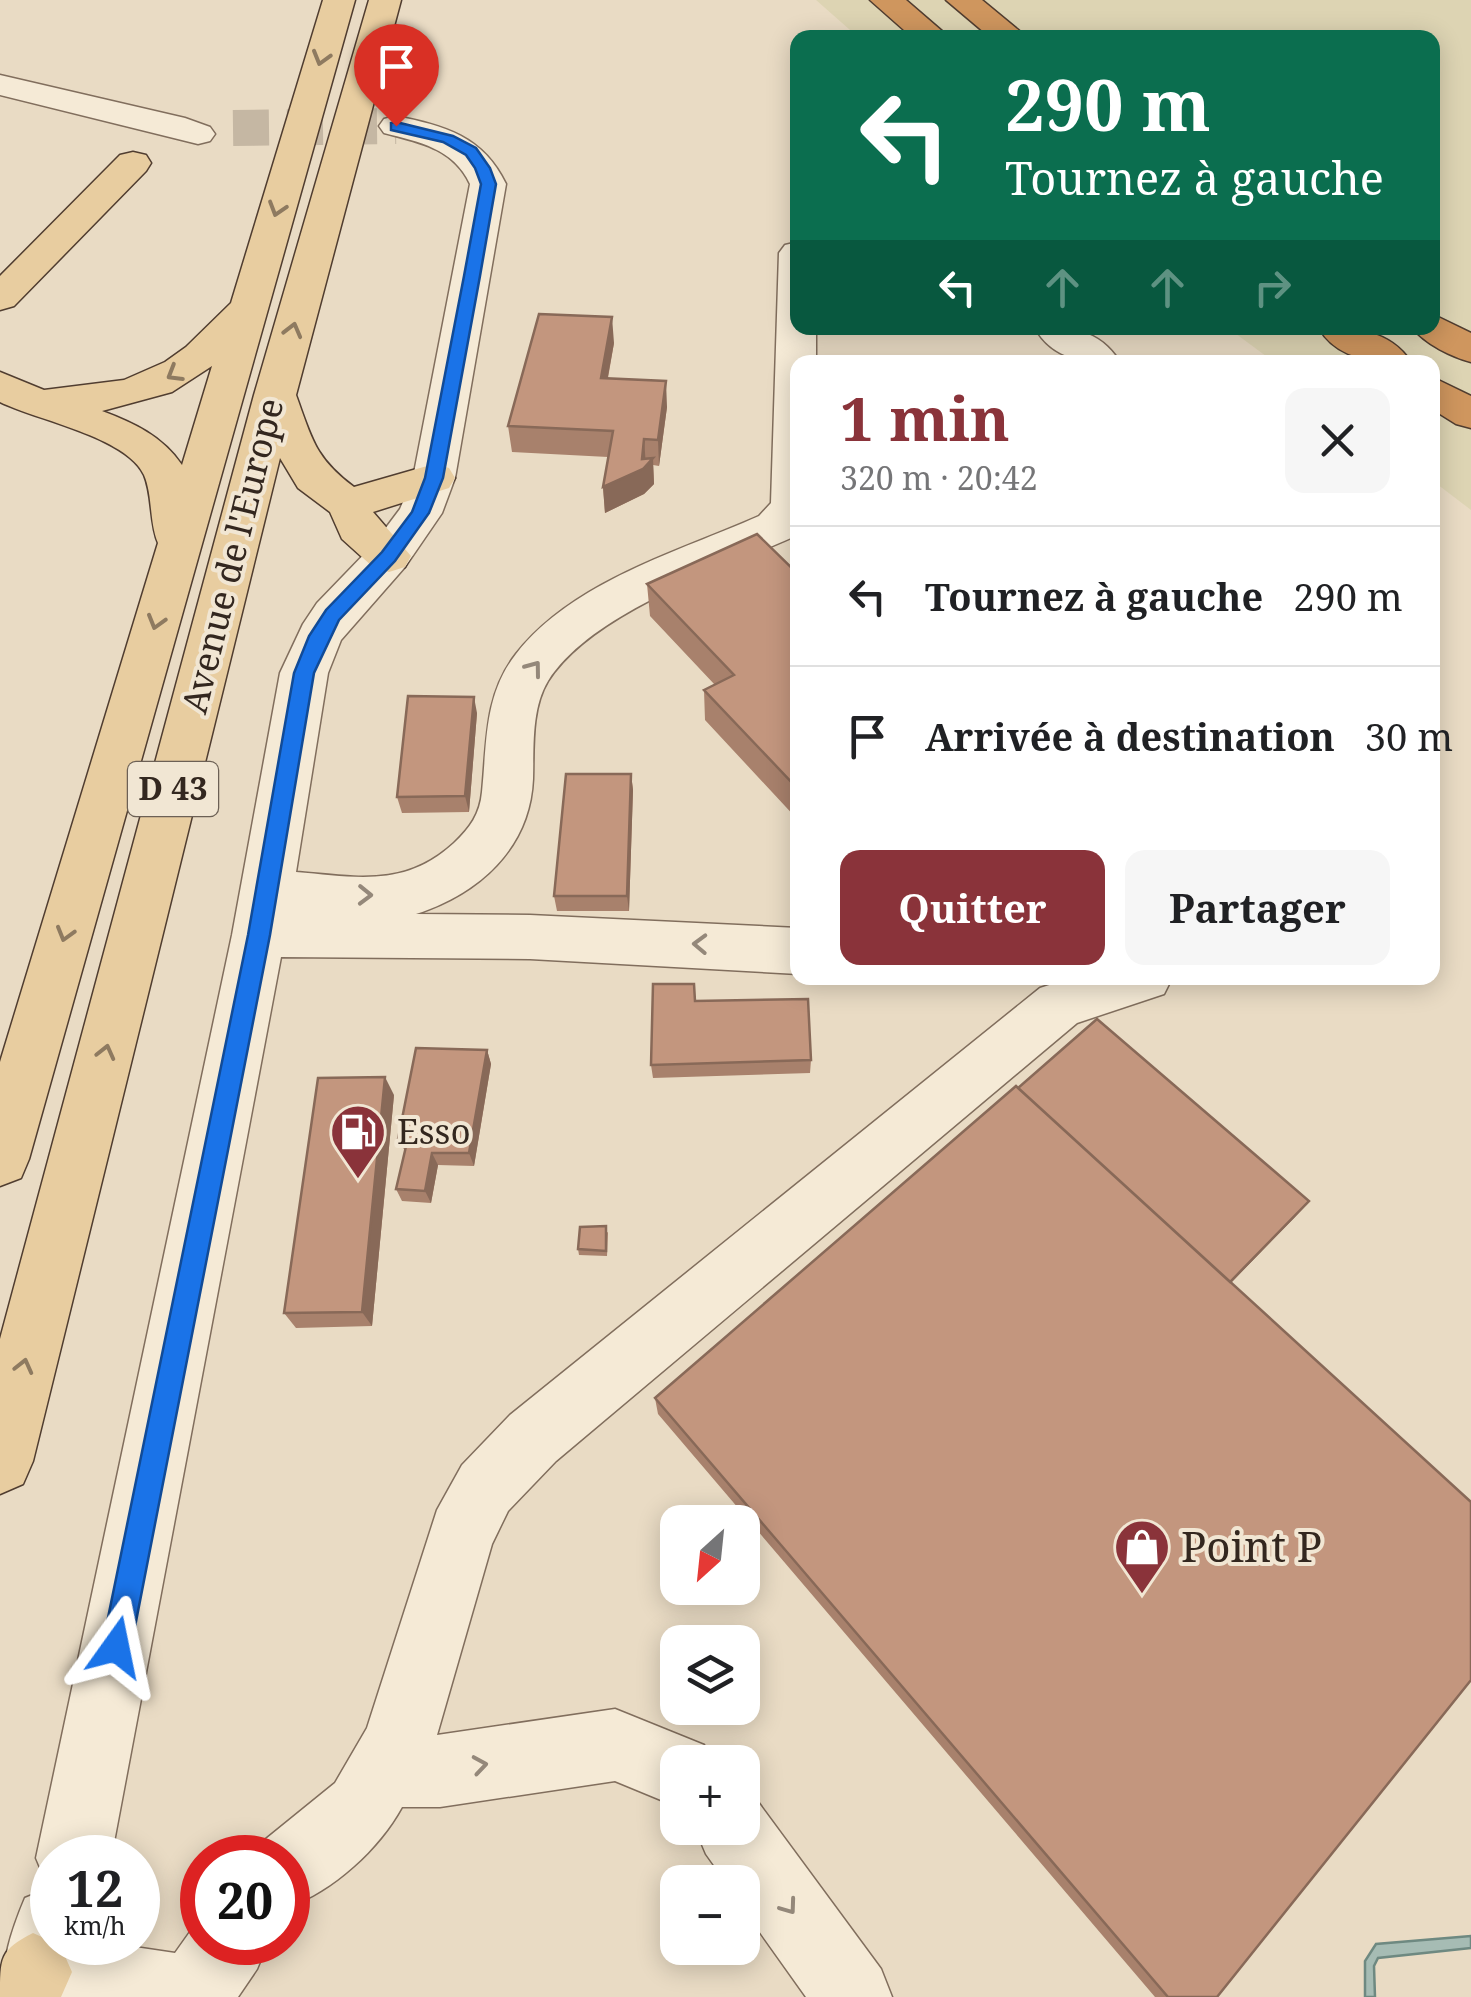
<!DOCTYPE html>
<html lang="fr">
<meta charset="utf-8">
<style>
:root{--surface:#fff;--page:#f6f6f6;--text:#202124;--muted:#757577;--line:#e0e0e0;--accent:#8a333a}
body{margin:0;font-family:"Noto Serif",serif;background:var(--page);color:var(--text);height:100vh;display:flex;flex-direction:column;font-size:38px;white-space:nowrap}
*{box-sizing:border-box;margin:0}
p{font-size:32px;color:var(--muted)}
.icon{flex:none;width:55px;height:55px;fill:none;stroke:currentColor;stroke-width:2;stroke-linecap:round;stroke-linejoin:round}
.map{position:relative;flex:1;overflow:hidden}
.panel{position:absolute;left:790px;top:355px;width:650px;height:630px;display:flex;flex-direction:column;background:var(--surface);border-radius:20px;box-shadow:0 5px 25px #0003}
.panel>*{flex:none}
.banner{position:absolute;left:790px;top:30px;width:650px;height:305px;border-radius:20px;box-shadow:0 5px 25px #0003;background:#0b6e4f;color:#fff;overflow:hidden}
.needle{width:65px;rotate:207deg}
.fabs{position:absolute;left:660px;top:1505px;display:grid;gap:20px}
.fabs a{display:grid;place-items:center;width:100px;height:100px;border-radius:20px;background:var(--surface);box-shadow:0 5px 25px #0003;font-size:50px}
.speed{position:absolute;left:30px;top:1835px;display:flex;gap:20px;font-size:50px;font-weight:700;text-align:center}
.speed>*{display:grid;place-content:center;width:130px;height:130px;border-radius:50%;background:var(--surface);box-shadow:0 5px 25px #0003;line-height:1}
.speed small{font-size:25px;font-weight:400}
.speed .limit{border:15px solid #d22;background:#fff;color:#111}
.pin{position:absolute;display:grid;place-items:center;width:85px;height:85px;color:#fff;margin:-102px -42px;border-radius:50% 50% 50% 0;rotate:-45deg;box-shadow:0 0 10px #0007}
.pin .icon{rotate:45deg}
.me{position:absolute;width:110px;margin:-55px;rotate:12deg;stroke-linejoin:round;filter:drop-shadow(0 0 8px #0008)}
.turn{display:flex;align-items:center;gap:35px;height:210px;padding:0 50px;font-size:45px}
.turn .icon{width:130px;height:130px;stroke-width:2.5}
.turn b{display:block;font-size:70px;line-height:85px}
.lanes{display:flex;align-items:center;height:95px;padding:0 50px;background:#0003;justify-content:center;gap:50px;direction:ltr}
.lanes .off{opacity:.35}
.round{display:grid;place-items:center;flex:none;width:105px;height:105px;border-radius:20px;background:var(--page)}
.headline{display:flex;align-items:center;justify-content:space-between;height:170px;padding:0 50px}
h1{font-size:60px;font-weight:700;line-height:75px;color:var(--accent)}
.cta{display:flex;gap:20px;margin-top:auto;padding:20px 50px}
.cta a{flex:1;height:115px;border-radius:20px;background:var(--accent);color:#fff;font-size:40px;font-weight:700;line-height:115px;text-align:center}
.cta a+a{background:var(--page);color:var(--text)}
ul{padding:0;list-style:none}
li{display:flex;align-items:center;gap:30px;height:140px;padding:0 50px;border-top:2px solid var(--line)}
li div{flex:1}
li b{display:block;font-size:38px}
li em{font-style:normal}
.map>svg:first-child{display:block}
.farmland{fill:#ddd4b3}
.water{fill:#a6bcb4;stroke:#6e8981;stroke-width:2.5}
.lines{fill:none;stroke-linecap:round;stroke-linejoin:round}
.minor-tunnel{stroke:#c5b7a3;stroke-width:36;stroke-dasharray:36 18;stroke-linecap:butt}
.minor-casing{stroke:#816e5d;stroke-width:3}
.major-casing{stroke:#503d30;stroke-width:3}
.highway-casing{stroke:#503d30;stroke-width:3}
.minor{fill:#f5ead6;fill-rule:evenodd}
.major{fill:#e8cda0;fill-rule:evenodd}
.highway{fill:#cf965e;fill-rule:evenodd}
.wall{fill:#a8816c}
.shaded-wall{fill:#886958}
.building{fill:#c3967e;stroke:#886958;stroke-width:2.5}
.oneway{stroke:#8e7a60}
.oneway2{stroke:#94887a}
.route{fill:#1a73e8;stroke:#114b97;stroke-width:2.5}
.labels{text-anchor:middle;stroke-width:8;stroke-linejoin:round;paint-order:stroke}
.shield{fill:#f1e6d3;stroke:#6c6055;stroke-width:2.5}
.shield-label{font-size:32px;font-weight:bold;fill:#33271f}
.street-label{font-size:35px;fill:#33271f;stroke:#f1e6d3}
.poi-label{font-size:35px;fill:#33271f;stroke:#f1e6d3;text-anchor:start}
.near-poi-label{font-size:42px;fill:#33271f;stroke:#f1e6d3;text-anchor:start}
</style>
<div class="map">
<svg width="1471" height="1997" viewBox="0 0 1471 1997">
<rect width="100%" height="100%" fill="#e9dbc4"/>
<!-- farmland -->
<path class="farmland" d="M816 0H1471V510L1433 481 1432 362H1274L1228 328H1432V38L858 37Z"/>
<!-- water -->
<path class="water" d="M1471 1936V1948L1378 1958 1374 1966 1375 1997H1365V1961L1376 1944Z"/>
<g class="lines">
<!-- minor-tunnel -->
<path class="minor-tunnel" d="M233 128 396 126"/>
<!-- minor casing -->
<g class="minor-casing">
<path id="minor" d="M0 75 185 118 210 127 215 134 210 141 198 144 0 95Z
M396 116C445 126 483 136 506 184L455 478 442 513 405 567 341 640 328 673 296 872C357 877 405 888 454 843 470 828 480 814 482 792 487 742 484 695 516 654 573 581 678 552 759 516L771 503 779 253 785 245 798 242V328H816V362H798V530L791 538C719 570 591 613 548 681 531 709 534 748 533 779 530 849 478 894 416 914L530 915 798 928V974L530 959 281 957 111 1858H52V1887L47 1884 36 1858 232 935 280 673 303 624 317 603 373 545 400 509 413 478 470 184C453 148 419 142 384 133L379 126 384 119Z
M1035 328C1071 328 1098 328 1120 362 1086 364 1053 360 1035 328Z
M1071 978H1172L1164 994 1077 1023 556 1461 508 1511 492 1544 437 1735 615 1709 704 1745 711 1762H678V1807L615 1781 440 1807H402C379 1849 333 1891 288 1907V1858H256L261 1843 335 1783 367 1728 437 1510 462 1465 510 1415 1040 988Z
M742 1795 758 1802 881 1969 892 1997H806L742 1907V1882H726L706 1854 695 1828H742Z
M52 1887V1942H101L175 1953 202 1915V1942H268L257 1969 238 1997H5C0 1963 12 1929 25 1898Z"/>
</g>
<!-- major casing -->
<g class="major-casing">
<path id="major" d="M323 0H355L29 1159 21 1178 0 1186V1062L158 543C149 522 153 496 144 475 127 437 36 420 0 402V372L44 390 124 380 165 362 186 347 231 303ZM212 366 182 465C162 436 134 423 102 411L172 392Z
M369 0H401L296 395C312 439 315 458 354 487L434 464 449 468 455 478 449 488 373 512 411 556 405 567 389 572 373 567 342 539 330 512 298 488 280 458 33 1461 23 1484 0 1494V1339L254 395Z
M133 152 146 155 151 163 146 171 14 306 0 310V276L120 155Z
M33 1933 60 1945 72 1972 61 1997H0C0 1957 0 1950 33 1933Z"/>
</g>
<!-- highway casing -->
<g class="highway-casing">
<path id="highway" d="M870 0H906L950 38H913Z
M946 0H982L1028 38H991Z
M1432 314 1471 333V362C1452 357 1425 344 1413 328H1432Z
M1319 328C1354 328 1389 329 1411 362 1377 364 1337 360 1319 328Z
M1432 377 1471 396V428L1456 424 1432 409Z"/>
</g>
<!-- minor -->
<use href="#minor" class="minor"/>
<!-- major -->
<use href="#major" class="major"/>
<!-- highway -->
<use href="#highway" class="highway"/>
</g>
<!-- wall -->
<path class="wall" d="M614 343 608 378 667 407 659 466 653 465 654 484 644 494 605 513 603 487 608 457 512 452 508 426Z
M798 574V820L705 720 704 690 715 685 650 616 647 584Z
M477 713 469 812 402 813 397 797Z
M631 774 633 790 629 911H557L554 896Z
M695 1001 811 1060 810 1073 653 1078 651 1065Z
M487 1050 491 1064 474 1166 438 1165 431 1203 402 1201 396 1189 405 1151 398 1139Z
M394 1095 372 1326 296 1328 284 1313Z
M1309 1201 1231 1283 1217 1997H1155L658 1414 655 1398Z
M608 1232 607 1256 579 1255 578 1249Z"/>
<!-- shaded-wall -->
<path class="shaded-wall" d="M612 317 614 343 603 403 601 378Z
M666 381 667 407 659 466 658 440Z
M644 439 646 466 653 458 654 484 644 494 605 513 603 487 642 459Z
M474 697 477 713 469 812 465 796Z
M631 774 633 790 629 911 627 896Z
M487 1050 491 1064 474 1166 469 1153Z
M385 1077 394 1095 372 1326 362 1312Z
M432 1153 438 1165 431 1203 425 1191Z
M1309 1201 1294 1218 1213 1301 1226 1286Z"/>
<!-- building -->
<path class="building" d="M539 314 612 317 601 378 666 381 658 440 644 439 642 459 653 458 643 469 603 487 613 431 508 426Z
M757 534 798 574V789L704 690 734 675 647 584Z
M408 696 474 697 465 796 397 797Z
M566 774H631L627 896H554Z
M653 984H694L695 1001 808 999 811 1060 651 1065Z
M1097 1019 1309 1201 1230 1282 1018 1088Z
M416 1048 487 1050 469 1153H432L425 1191 396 1189 408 1138 398 1139Z
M385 1077 362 1312 284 1313 318 1078Z
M1016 1086 1471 1502V1680L1217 1997H1168L655 1398Z
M606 1226V1251L578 1249 580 1227Z"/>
<!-- one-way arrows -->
<defs><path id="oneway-chevron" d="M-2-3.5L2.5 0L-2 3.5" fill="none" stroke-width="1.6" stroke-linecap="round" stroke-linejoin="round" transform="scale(2.5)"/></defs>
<g class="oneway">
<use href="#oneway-chevron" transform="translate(321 58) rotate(106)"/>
<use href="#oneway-chevron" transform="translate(277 209) rotate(107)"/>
<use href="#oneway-chevron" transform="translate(293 330) rotate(-75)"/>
<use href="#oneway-chevron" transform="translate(174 374) rotate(149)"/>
<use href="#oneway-chevron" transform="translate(156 622) rotate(106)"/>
<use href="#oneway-chevron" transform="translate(65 934) rotate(106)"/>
<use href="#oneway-chevron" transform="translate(106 1052) rotate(-76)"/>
<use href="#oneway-chevron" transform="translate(24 1366) rotate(-76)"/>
</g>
<g class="oneway2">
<use href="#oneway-chevron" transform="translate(534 668) rotate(-53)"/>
<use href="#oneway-chevron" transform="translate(365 895) rotate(1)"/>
<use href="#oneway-chevron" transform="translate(700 944) rotate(-178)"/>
<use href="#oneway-chevron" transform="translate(480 1765) rotate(-9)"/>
<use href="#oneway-chevron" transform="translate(789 1907) rotate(54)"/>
</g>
<!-- route -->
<path class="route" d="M396 122 453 136 476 148 490 168 496 184 480 276 443 478 429 513 395 561 339 620 314 673 270 935 131 1647 126 1657 116 1661 106 1657 102 1647 248 935 294 673 309 636 326 610 382 552 412 512 425 478 464 276 481 184 475 168 466 155 443 142 391 130V123Z"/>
<!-- icons -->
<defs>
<g id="fuel-pin" transform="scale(2.875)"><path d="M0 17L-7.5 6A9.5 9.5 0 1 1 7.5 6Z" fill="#8a333a" stroke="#f1e6d3"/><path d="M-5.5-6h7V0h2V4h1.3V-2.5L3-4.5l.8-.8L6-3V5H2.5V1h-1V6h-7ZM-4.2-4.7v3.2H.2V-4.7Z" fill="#fff"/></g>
<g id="shop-pin" transform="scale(2.875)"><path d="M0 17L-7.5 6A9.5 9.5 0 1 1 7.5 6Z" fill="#8a333a" stroke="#f1e6d3"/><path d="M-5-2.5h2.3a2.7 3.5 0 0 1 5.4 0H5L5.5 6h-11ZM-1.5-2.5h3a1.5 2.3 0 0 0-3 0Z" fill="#fff"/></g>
</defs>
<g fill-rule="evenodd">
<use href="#fuel-pin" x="358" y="1132"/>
<use href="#shop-pin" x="1142" y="1547"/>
</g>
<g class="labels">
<!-- shield labels -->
<rect class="shield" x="128" y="762" width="90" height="54" rx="8"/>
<g class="shield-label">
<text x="173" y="800">D 43</text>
</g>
<!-- street labels -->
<g class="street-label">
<text transform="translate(233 556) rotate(-76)" y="12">Avenue de l'Europe</text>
</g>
<!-- poi labels -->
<g class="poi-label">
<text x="397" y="1144">Esso</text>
</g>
<!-- near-poi labels -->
<g class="near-poi-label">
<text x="1181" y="1562">Point P</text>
</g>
</g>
</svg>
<div class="fabs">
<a><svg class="needle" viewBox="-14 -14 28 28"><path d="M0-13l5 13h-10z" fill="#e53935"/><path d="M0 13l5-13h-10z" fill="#757577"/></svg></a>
<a><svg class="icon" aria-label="layers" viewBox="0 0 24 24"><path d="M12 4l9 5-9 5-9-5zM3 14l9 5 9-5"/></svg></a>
<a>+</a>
<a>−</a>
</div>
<div class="speed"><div>12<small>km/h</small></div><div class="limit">20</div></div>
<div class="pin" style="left:396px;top:126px;background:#d93025"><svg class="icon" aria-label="arrive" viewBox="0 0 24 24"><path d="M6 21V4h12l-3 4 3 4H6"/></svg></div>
<svg class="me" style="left:116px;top:1647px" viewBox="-20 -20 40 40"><path d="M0-17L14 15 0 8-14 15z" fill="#1a73e8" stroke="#fff" stroke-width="4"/></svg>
<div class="banner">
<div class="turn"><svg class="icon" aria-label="left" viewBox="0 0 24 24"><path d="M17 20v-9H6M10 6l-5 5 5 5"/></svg><div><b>290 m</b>Tournez à gauche</div></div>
<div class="lanes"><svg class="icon" aria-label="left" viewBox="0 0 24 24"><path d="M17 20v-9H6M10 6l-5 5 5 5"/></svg><svg class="icon off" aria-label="ahead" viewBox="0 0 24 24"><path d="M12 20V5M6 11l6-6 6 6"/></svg><svg class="icon off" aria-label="ahead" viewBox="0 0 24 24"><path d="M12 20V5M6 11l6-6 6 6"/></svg><svg class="icon off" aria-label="right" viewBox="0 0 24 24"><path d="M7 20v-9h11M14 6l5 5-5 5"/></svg></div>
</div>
<section class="panel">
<div class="headline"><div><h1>1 min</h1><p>320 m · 20:42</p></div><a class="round"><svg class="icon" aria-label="close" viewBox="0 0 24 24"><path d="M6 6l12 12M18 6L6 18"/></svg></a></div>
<ul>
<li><svg class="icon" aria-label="left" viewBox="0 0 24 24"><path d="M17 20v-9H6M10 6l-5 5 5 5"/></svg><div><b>Tournez à gauche</b></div><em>290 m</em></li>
<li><svg class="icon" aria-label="arrive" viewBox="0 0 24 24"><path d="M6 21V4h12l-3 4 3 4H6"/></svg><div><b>Arrivée à destination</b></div><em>30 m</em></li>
</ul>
<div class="cta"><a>Quitter</a><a>Partager</a></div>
</section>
</div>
